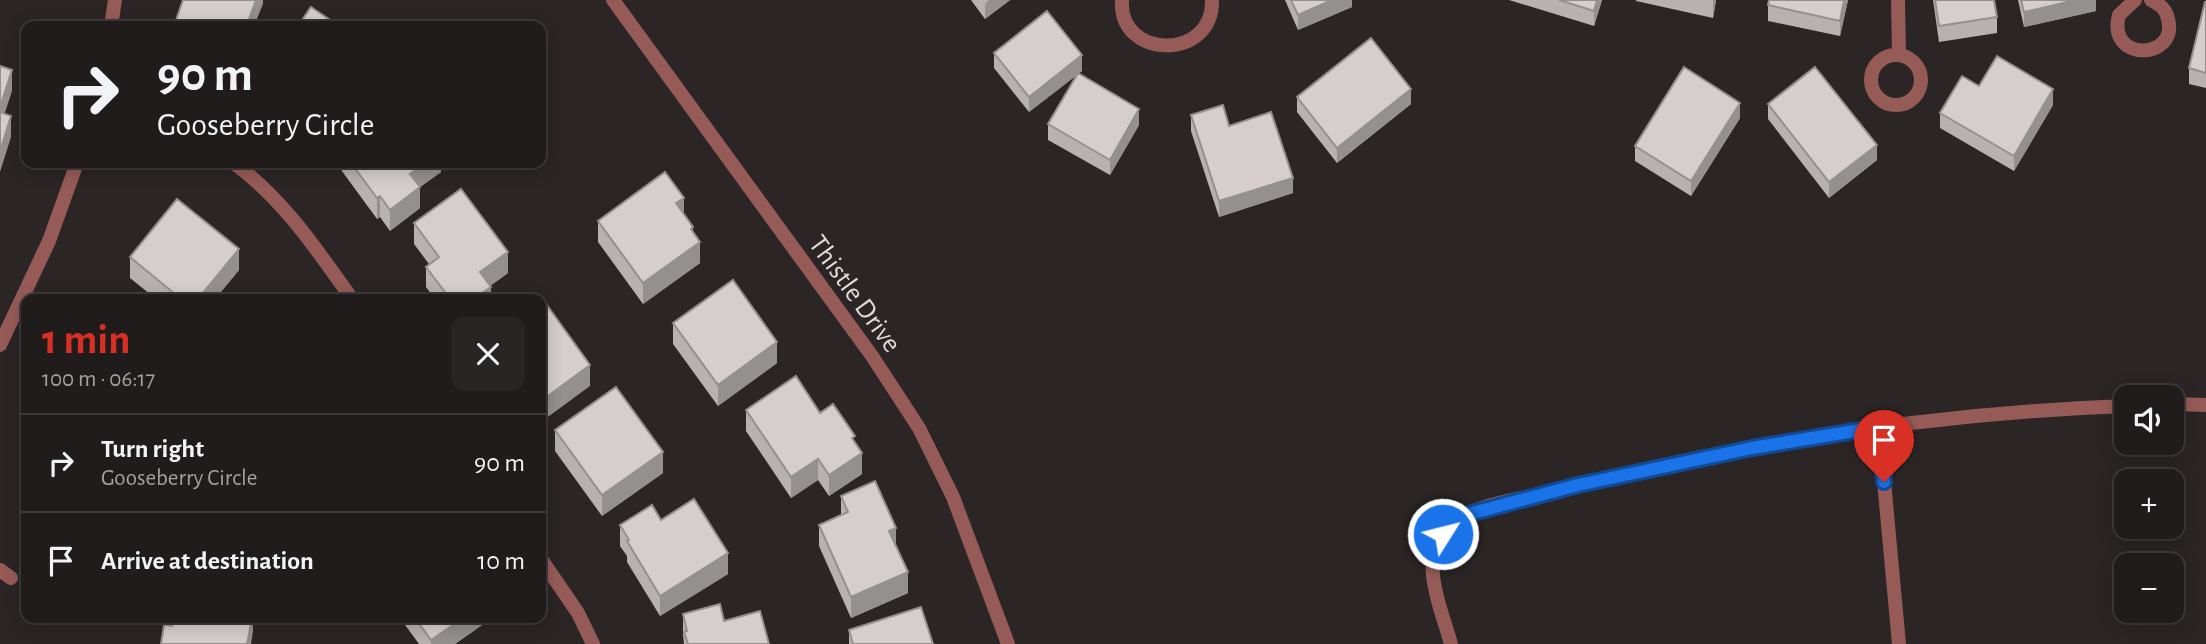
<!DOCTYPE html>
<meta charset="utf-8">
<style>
:root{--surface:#201c1c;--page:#282525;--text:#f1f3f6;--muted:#a2a1a3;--line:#3d3a3b;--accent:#d93025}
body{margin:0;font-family:"Alegreya Sans",sans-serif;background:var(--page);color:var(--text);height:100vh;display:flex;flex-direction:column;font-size:26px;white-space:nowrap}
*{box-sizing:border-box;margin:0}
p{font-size:23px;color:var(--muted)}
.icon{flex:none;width:38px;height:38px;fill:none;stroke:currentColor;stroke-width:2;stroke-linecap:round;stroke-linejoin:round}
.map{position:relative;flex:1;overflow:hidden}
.panel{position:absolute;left:21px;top:294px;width:525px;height:329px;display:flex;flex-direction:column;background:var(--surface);border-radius:14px;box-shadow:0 4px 18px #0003,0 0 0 2px var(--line)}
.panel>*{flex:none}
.banner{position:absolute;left:21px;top:21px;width:525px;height:147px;border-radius:14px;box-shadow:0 4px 18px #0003,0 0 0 2px var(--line);background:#201c1c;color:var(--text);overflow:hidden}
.controls{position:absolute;left:2114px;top:385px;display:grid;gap:14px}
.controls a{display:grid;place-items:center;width:70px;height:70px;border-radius:14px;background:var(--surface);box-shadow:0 4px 18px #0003,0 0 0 2px var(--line);font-size:35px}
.pin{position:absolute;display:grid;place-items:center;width:60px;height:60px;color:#fff;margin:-72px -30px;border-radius:50% 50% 50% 0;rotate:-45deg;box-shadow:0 0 7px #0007}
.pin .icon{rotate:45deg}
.me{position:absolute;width:77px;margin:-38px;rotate:54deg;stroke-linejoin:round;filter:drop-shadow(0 0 5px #0008)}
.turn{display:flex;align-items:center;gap:24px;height:147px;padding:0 21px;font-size:32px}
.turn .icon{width:91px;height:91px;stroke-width:2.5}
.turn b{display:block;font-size:49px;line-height:60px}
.round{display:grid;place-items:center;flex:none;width:74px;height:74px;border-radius:14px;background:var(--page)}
.summary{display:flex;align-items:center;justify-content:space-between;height:119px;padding:0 21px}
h1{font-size:42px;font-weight:700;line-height:52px;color:var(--accent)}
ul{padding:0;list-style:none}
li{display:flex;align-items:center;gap:21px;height:98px;padding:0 21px;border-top:2px solid var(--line)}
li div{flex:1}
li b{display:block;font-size:26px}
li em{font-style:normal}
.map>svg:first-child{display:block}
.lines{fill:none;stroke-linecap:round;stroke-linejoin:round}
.lane{stroke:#965b57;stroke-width:14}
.street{stroke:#965b57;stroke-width:14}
.wall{fill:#b7b1b0}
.shaded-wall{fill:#959090}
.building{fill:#d5cecd;stroke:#959090;stroke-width:2}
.route-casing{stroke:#114b97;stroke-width:18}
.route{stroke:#1a73e8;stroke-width:12}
.labels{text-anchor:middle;stroke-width:7;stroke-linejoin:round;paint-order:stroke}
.street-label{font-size:28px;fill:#dfdbdb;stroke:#2b2525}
</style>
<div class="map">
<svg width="2206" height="644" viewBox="0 0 2206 644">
<rect width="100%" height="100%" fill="#2b2525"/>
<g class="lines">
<!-- lane -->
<path class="lane" d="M1898 0 1899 55
M2135 0 2119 15C2106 63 2179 60 2168 19 2166 9 2160 4 2151 0
M1871 80a25 25 0 1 1 50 0a25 25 0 1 1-50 0Z"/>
<!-- street -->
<path class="street" d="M613 0 872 356 919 428 953 497 1008 644
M1122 0C1118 60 1214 61 1212 0
M111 26 115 0
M234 163C283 199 317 250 352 299
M0 345 49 241 77 163
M2172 404 2206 405
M1879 427 1899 644
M541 559 578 613 593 644
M0 570 11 578
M1451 644C1442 610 1419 564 1444 532 1466 504 1518 500 1551 492 1739 443 1932 413 2126 406"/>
</g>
<!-- wall -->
<path class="wall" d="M971 0H1010L985 19Z
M1285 0H1352V7L1298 30Z
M1509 0H1602L1594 26Z
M1636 0H1716L1713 18 1636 1Z
M1848 0 1840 36 1768 21V5Z
M1933 0H1994L1997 17V33L1939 42Z
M2018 0H2096V11L2024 27Z
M2206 2V88L2189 84V68Z
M994 53 1082 71 1029 112 994 68Z
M1979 86 2053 105 2014 171 1940 128V113Z
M1297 97 1411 104 1337 163 1297 112Z
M1768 104 1877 160 1829 198 1768 119Z
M1191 115 1229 126 1293 193 1219 217 1191 131Z
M1740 118 1691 196 1635 161V146Z
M1048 124 1139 125 1110 175 1048 140Z
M339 163H441V172L420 187V208L390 231 380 217 377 219 339 167Z
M684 214 700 263 643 304 598 242V221Z
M414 223 508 273 490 286 491 299H435L426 287V267L429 264 414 244Z
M130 257 239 270 215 299H156L130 278Z
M673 323 777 363 718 406 673 344Z
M746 410 820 413 855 443 862 474 829 496 818 480 791 498 746 431Z
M555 430 663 473 602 516 555 451Z
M841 496 896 546 908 593 851 618 819 546V525L841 515Z
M661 520 728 574 660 616 627 562V556L620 546V525Z
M683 614 769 644H684L683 635Z
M400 618H482V625L455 644H419Z
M849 630 933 644H849Z"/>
<!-- shaded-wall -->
<path class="shaded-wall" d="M256 0H263V4L254 26 249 19Z
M989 0H1010L985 19V4Z
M1332 0H1352V7L1298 30V15Z
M1597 0H1602L1594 26V11Z
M1713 0H1716L1713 18Z
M1844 0H1848L1840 36V21Z
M2076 0H2096V11L2024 27V12Z
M1082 55V71L1029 112V97Z
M12 70V91L0 128V107Z
M1411 89V104L1337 163V148Z
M2053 89V105L2014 171V156Z
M1740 103V118L1691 196V181Z
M1139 109V125L1110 175V160Z
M11 116V137L0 172V151Z
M1877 145V160L1829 198V182Z
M425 163H441V172L420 187V208L390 231V210L410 174Z
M1293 178V193L1219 217V201Z
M380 196V217L377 219V198Z
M684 198V219L676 203Z
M693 227V246L700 242V263L643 304V283Z
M239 249V270L215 299H198Z
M508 252V273L480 293V272Z
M491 287V299H473Z
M777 342V363L718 406V385Z
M590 365V386L541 422V401Z
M663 452V473L602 516V495Z
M862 453V474L829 496V475Z
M818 459V480L791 498V477Z
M896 528V549L889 531Z
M728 553V574L660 616V596Z
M908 572V593L851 618V597Z
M252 618H253V631L251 644H247Z
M463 618H482V625L455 644H431V640Z"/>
<!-- building -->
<path class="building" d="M183 0H256L249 19 265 24 264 26H174Z
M1291 0H1332L1298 15Z
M1559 0H1597L1594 11Z
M1769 0H1844L1840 21 1768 5Z
M1935 0H1994L1997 17 1939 26Z
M2021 0H2076L2024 12Z
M2205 2H2206V73L2189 68Z
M311 7 339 26H298Z
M1047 11 1082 55 1029 97 994 53Z
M1371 38 1411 89 1337 148 1297 97Z
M1997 56 2053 89 2014 156 1940 113 1962 76 1979 86Z
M0 66 12 70 0 107Z
M1684 67 1740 103 1691 181 1635 146Z
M1815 67 1877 145 1829 182 1768 104Z
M1078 73 1139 109 1110 160 1048 124Z
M1223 105 1229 126 1271 112 1293 178 1219 201 1191 115Z
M0 112 11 116 0 151Z
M351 163H425L410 174 420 187 390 210 380 196 377 198Z
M665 172 684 198 676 203 693 227 691 229 700 242 643 283 598 221Z
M461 189 508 252 480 272 491 287 473 299H454L450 294 448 296 426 267 439 257 414 223Z
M177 199 239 249 198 299H181L130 257Z
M733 280 777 342 718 385 673 323Z
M544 301 590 365 541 401V303Z
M796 376 820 413 833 404 855 436 852 438 862 453 829 475 818 459 791 477 746 410Z
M616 387 663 452 602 495 555 430Z
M875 481 896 528 889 531 908 572 851 597 819 525 848 512 841 496Z
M694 499 728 553 660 596 627 541 629 540 620 525 652 505 661 520Z
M720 604 724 621 760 611 769 644H688L684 632 687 631 683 614Z
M921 607 933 644H853L849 630Z
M174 618H252L247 644H161L164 625 172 626Z
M415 618H463L431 640Z"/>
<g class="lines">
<!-- route casing -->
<g class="route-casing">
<path id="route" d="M1443 534 1465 515 1578 485 1752 448 1879 427 1884 482"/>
</g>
<!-- route -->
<use href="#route" class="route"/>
</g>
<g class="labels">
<!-- street labels -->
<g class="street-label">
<text transform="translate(856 293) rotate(54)" y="10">Thistle Drive</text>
</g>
</g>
</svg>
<div class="controls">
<a><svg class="icon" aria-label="sound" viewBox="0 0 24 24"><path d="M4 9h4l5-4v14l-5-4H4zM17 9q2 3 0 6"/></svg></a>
<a>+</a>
<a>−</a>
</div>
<div class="pin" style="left:1884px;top:482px;background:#d93025"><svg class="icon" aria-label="arrive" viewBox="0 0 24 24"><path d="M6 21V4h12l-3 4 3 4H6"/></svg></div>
<svg class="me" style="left:1443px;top:534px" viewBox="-20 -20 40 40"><circle r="17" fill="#1a73e8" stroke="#fff" stroke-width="3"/><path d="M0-11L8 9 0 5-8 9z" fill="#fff"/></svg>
<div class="banner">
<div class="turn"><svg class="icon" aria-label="right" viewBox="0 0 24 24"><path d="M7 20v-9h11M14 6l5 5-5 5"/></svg><div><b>90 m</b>Gooseberry Circle</div></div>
</div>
<section class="panel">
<div class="summary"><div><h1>1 min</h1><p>100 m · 06:17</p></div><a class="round"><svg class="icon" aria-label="close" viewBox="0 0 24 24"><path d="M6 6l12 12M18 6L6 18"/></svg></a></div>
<ul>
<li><svg class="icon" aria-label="right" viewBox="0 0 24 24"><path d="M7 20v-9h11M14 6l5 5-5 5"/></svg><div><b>Turn right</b><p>Gooseberry Circle</p></div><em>90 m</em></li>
<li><svg class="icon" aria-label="arrive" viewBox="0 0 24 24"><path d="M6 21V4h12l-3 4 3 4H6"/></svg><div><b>Arrive at destination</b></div><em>10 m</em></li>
</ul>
</section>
</div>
